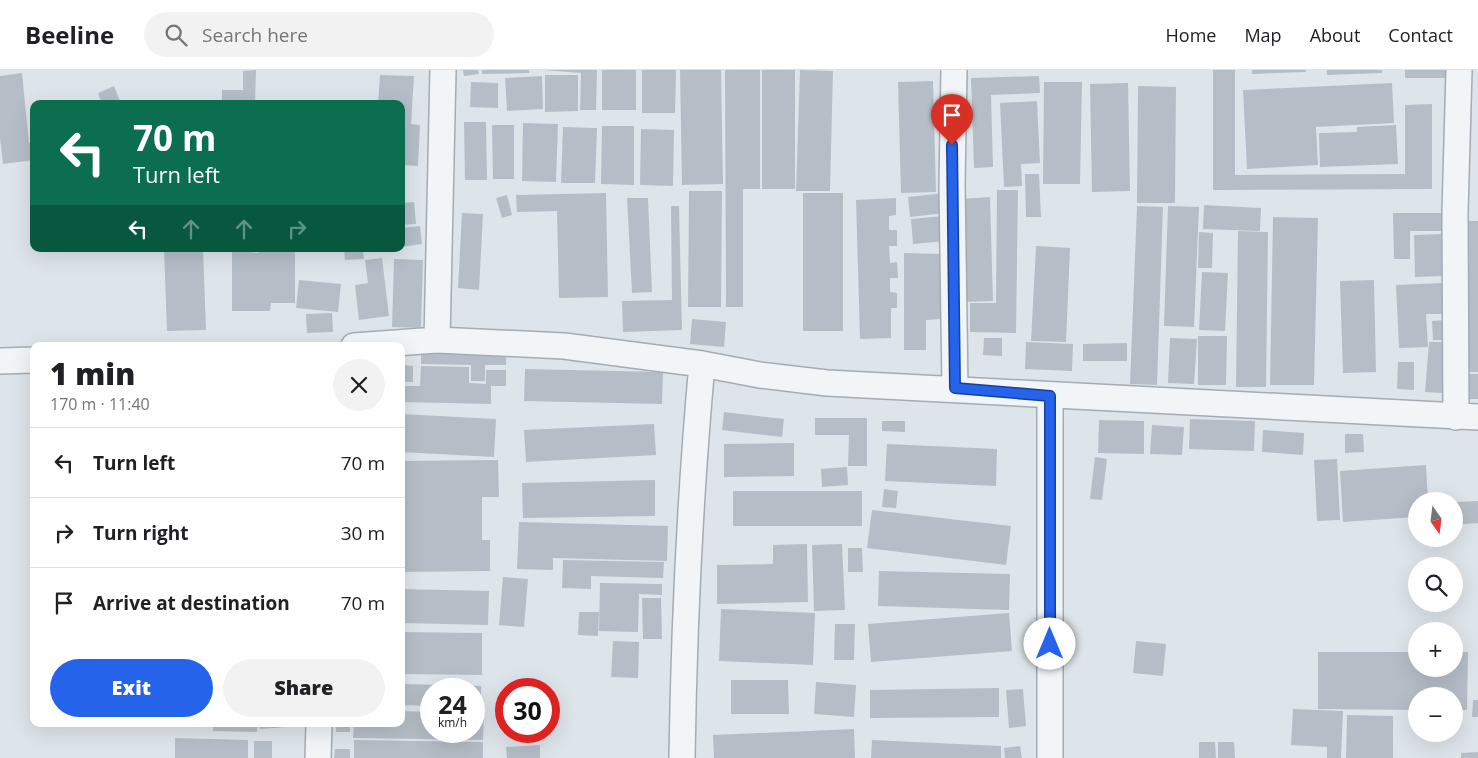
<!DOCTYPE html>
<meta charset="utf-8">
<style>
:root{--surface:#fff;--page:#f2f2f2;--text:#202124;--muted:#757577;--line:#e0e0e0;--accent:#2563eb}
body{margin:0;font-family:"Open Sans",sans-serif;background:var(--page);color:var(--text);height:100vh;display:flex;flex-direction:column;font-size:19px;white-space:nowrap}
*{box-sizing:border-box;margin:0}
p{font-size:16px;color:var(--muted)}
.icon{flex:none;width:28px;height:28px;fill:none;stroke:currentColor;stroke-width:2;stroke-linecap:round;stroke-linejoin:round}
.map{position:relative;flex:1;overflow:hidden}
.side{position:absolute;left:30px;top:272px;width:375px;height:385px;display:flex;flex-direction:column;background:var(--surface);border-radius:10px;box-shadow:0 5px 20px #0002}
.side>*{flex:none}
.guide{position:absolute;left:30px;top:30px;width:375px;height:152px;border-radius:10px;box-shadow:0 5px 20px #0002;background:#0b6e4f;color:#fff;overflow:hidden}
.needle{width:32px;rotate:166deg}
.fabs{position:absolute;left:1408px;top:422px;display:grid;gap:10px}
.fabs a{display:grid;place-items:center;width:55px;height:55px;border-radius:50%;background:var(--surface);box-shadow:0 5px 20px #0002;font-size:25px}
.speed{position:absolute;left:420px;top:608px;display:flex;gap:10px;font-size:25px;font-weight:700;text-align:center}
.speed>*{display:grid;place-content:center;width:65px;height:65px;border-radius:50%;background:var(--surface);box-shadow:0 5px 20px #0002;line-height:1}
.speed small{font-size:12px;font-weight:400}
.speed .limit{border:8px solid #d22;background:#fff;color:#111}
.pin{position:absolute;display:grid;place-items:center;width:42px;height:42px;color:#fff;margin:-51px -21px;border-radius:50% 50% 50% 0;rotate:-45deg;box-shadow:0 0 5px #0007}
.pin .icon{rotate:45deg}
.me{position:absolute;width:55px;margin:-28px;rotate:0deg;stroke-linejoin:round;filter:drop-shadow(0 0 4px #0008)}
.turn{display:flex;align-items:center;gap:18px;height:105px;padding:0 20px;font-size:22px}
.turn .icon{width:65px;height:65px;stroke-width:2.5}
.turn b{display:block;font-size:35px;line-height:42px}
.lanes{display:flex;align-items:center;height:48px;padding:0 20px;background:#0003;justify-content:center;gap:25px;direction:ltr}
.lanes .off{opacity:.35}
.round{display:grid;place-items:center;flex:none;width:52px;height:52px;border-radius:26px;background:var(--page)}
.headline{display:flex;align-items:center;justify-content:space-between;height:85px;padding:0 20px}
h1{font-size:30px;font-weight:800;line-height:38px}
.button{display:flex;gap:10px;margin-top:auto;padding:10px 20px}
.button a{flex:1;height:58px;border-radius:30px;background:var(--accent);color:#fff;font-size:20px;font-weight:800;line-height:58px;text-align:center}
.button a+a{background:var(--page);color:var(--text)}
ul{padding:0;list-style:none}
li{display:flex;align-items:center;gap:15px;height:70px;padding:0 20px;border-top:1px solid var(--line)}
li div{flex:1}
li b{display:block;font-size:19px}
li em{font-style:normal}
header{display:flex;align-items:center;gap:30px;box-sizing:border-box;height:70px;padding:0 25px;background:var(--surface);border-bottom:1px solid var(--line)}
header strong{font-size:24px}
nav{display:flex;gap:28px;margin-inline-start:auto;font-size:18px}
.search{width:350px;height:45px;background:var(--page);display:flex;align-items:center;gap:12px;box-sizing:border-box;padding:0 18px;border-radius:28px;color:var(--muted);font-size:19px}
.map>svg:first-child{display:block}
.building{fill:#b5bec7}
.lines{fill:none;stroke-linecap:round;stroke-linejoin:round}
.street-casing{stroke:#a3acb4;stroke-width:28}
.street{stroke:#f2f5f7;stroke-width:25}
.route-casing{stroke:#184099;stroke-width:12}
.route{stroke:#2563eb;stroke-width:9}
</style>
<header>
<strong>Beeline</strong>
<div class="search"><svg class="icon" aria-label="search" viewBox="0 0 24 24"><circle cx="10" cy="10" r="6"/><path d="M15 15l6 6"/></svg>Search here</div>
<nav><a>Home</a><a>Map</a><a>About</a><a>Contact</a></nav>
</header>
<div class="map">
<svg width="1478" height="688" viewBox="0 0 1478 688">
<rect width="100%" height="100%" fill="#dee5ea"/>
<!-- building -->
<path class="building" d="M256 0 255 34H222V20H243V1Z
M463 0H478L479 4 464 6Z
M482 0H529V3L482 4Z
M543 0H597L596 40H580L581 3Z
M602 0H636V40H602Z
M642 0H676L675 43H642Z
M680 0H721L723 114 682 115Z
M725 0H760V119H743V237H726Z
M762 0H795V119H762Z
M800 0 833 1 830 121H796Z
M1213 0H1235V105L1405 104V35L1432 34V119L1213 120Z
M1252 0H1306V2L1252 4Z
M1327 0H1382V3L1327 5Z
M1405 0H1447V8H1405Z
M22 3 29 73 34 72V90L3 94 0 68V6Z
M380 5 414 6 411 54 420 55 418 96 401 95V34H378Z
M545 5H578V41L545 42Z
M542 6 543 39 507 41 505 8Z
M1039 6 1040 23 991 25 993 97 974 98 971 8Z
M933 11 936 122 901 123 898 12Z
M471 12 498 13V38L470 37Z
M1044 12H1082L1080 114H1043Z
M1128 13 1130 121 1092 122 1090 14Z
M1392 13 1394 53 1316 57 1318 95 1247 99 1243 20Z
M114 16 121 34H102L98 23Z
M1138 16 1176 17 1175 133H1137Z
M1037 31 1040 93 1021 94 1022 116 1004 117 1000 33Z
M464 52H486L487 110H465Z
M523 53 558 54 556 112 522 111Z
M492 55H514V109H493Z
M1396 55 1398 94 1320 97 1319 63 1357 62V57Z
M602 56H634V115L601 114Z
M563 57 597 58 595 113H561Z
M641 59 674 60 673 116 640 115Z
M1025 104H1039L1041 147H1026Z
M997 120H1018L1016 263 970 262V233H996Z
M689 121H722L721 237H688Z
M606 123 608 227 559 228 557 141 517 142 516 125Z
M803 123H843V261H803Z
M945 123 946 143 910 147 908 127Z
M507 125 512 145 502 148 496 128Z
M990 127 993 231 963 232 960 129Z
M627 128H648L652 222 632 223Z
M896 128V145L889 146V160H897V176H889L890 193 897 192 898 208H890V222L897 223V238H891V268L860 269 856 130Z
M414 132 416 154 401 155V133Z
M1204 135 1261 138 1260 161 1203 159Z
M671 136H679L682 260 623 262 622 231 672 230Z
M1137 136 1163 137 1157 315 1130 314Z
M1168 136 1199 137 1194 257 1164 256Z
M462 143 483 144 479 220 458 218Z
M1393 143H1443V161H1410V189H1394Z
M944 146 946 171 913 174 911 149Z
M1273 147 1318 148 1314 315H1270Z
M1464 151H1478V302H1462Z
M420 156 422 174 401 177V158Z
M1238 161 1268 162 1266 317H1236Z
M1199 162 1213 163 1212 198H1198Z
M1446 164V206L1415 207 1414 165Z
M1036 176 1070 178 1066 272 1031 271Z
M164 179H203L206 260 167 261Z
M232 179H250V182L258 183V179H295V233H271L270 241H232Z
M344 179H363L364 189 345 190Z
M904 183 940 184V249L926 250V280H904Z
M382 188 389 246 359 250 355 215 368 213 365 190Z
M394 189 423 190 421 258 392 257Z
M1202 202 1228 203 1225 261 1199 260Z
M299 210 341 214 338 242 296 238Z
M1374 210 1376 302 1343 303 1340 211Z
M1442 213 1444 244H1426L1428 277 1399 278 1396 215Z
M332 243 333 262 307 263 306 244Z
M692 249 726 252 724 277 690 274Z
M1446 250V270H1433L1432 251Z
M1198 266H1227L1226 315H1198Z
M984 268H1002V286L983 285Z
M1170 268 1197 269 1194 314 1168 313Z
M1026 272 1073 274 1072 301 1025 299Z
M1429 272H1445L1442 323 1425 322Z
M1127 273V291H1083V274Z
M421 277 506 279V295H485V311H471V295L421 294Z
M1398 292H1414V320L1397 319Z
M401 295 413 296V312H401Z
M421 296 469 297V313L486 314V300H506V316H491V334L401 332V316H420Z
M525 299 663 302 662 334 524 331Z
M1459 304H1478V329H1459Z
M724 342 784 349 782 367 722 360Z
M401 344 496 349 494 387 401 382Z
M815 348H867V396H848L849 365H815Z
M1190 349 1255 351 1254 381 1189 379Z
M1099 350 1144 351V384L1098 383Z
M882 351H905V362L882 361Z
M654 354 656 385 526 392 524 360Z
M1152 355 1184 357 1182 385 1150 384Z
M1263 360 1304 363 1303 385 1262 382Z
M1345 364H1363L1364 382 1345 383Z
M794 373V406L724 407V374Z
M887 374 997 379 996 416 885 411Z
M1095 387 1107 389 1102 430 1090 429Z
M1337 389 1340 450 1317 451 1314 390Z
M498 390 499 427H482V470H490V501L401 502V391Z
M1426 395 1428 431H1416V447L1343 452 1340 401Z
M847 397 848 415 822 417 821 399Z
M655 410V446L523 448 522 413Z
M884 419 898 421 896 438 882 437Z
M733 421H862V456H733Z
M1478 431V453L1454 455V432Z
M872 440 1011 456 1006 495 867 478Z
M519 452 668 456 667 491 553 488V500L517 499Z
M807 474 808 532 717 534V495L773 494V475Z
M842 474 845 540 814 541 812 475Z
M848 478H862L863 502H848Z
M563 490 664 492 663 508 591 506V519L562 518Z
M879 501 1010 504 1009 540 878 536Z
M503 507 528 509 524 557 499 555Z
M600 513 662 514V525L639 524 638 562 599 561Z
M401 519 489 521 488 555 401 553Z
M642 528H661L662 569H643Z
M721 539 815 543 813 595 719 591Z
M579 542H599L598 566 578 565Z
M1009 543 1012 581 871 592 868 554Z
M835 554H855L854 590H834Z
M401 562 482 563V605L401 604Z
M613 571 639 572 638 608 611 607Z
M1136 571 1166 574 1163 606 1133 603Z
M1318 582H1416V599H1454V582H1468L1467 640H1454V626H1416V640L1318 639Z
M731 610H788L789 644H731Z
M816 612 856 615 854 647 814 644Z
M401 614 481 616V638L474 637V619H431V636L401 635Z
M999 618V647L870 648V620Z
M1023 619 1026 656 1009 658 1006 620Z
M1473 630H1478V647H1472Z
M1293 639 1343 641 1341 688H1327V677L1291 675Z
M401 641 431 642V661H474V643H484L483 670 353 668 354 654H401Z
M1347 645 1393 646V688H1346Z
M155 654H205V656H155Z
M213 654H257V662L213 661Z
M260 654H287V657L260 659Z
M336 654H350V662H336Z
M854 659 855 688H714L713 665Z
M175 668 248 670V688H175Z
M354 670 483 672V688H354Z
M872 670 1001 676V688H871Z
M254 671H272V688H254Z
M1199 672H1215L1216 688H1199Z
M1218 672H1234L1235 688H1218Z
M540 675V688H507L506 677Z
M1020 676 1022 688H1005L1004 678Z
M335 679H350V688H334Z
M1478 682V688H1461V683Z"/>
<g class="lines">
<!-- street casing -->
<g class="street-casing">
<path id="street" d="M954 0 952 115 955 318
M437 270 443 0
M354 276 437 270 564 276 702 294
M0 291 34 290
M1050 326V688
M1456 347 1455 143 1459 0
M318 688 319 654
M682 688C684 556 690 426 702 294L760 305 827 313 1478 347"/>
</g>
<!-- street -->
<use href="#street" class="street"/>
</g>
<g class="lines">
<!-- route casing -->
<g class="route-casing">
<path id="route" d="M952 75 955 318 1050 326V574"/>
</g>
<!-- route -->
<use href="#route" class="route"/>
</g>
</svg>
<div class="fabs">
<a><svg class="needle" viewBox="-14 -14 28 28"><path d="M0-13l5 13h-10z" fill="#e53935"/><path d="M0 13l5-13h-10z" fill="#757577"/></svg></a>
<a><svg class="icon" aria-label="search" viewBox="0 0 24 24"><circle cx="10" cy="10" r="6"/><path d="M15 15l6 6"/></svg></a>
<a>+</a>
<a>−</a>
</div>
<div class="speed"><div>24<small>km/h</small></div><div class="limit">30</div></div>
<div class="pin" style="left:952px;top:75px;background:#d93025"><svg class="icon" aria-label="arrive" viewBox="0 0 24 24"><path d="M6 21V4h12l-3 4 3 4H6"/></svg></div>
<svg class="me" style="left:1050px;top:574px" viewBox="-20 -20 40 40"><circle r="19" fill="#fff"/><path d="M0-13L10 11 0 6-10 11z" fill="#2563eb"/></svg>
<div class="guide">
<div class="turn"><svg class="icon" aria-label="left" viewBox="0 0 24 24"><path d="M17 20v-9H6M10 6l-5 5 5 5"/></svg><div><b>70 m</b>Turn left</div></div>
<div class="lanes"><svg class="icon" aria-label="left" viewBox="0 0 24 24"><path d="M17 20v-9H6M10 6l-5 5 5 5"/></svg><svg class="icon off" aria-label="ahead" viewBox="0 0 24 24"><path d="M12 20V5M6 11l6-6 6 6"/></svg><svg class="icon off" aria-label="ahead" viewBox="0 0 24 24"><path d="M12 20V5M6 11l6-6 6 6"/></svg><svg class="icon off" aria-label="right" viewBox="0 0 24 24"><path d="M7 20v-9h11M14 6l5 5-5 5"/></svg></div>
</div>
<section class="side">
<div class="headline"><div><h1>1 min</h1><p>170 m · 11:40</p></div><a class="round"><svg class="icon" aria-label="close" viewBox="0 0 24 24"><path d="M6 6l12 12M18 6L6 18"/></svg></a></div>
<ul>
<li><svg class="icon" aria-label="left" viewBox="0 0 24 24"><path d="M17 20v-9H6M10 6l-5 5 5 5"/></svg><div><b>Turn left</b></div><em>70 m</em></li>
<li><svg class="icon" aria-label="right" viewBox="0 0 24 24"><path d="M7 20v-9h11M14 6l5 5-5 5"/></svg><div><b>Turn right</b></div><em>30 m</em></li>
<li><svg class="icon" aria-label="arrive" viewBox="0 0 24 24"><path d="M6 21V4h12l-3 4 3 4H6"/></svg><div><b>Arrive at destination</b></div><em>70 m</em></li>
</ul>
<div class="button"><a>Exit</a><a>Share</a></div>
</section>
</div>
